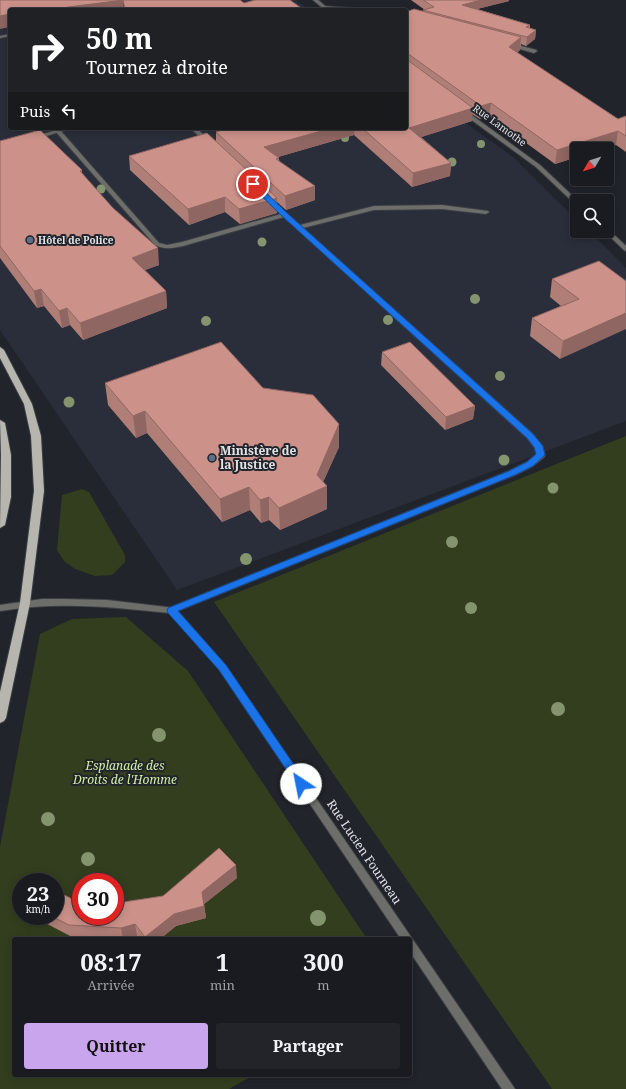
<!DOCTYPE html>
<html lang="fr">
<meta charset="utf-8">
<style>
:root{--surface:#191b20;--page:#222429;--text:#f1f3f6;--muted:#9fa1a5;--line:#37393e;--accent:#c9a5ee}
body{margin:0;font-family:"Noto Serif",serif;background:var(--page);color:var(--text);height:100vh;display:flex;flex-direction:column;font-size:15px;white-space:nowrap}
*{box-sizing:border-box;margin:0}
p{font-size:13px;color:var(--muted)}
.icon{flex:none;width:22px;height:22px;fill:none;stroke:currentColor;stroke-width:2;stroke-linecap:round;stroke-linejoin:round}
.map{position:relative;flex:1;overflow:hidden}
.drawer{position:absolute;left:12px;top:937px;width:400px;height:140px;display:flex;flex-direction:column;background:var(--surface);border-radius:4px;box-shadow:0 2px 10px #0003,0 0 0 1px var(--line)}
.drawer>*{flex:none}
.guide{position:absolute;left:8px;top:8px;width:400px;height:122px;border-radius:4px;box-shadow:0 2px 10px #0003,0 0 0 1px var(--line);background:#202124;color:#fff;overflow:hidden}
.needle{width:26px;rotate:231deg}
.controls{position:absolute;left:570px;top:142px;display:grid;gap:8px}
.controls a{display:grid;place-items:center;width:44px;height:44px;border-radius:4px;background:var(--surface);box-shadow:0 2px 10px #0003,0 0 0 1px var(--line);font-size:20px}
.speed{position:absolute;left:12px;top:873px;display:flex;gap:8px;font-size:20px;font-weight:700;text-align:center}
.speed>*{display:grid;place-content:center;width:52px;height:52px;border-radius:50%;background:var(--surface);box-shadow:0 2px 10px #0003,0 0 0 1px var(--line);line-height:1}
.speed small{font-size:10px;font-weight:400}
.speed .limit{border:6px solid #d22;background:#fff;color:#111}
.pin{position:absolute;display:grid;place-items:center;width:34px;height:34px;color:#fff;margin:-17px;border:2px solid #fff;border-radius:50%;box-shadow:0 1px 4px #0007}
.me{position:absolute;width:44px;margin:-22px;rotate:326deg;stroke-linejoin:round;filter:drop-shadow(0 0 3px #0008)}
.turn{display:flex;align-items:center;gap:14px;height:84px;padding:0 12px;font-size:18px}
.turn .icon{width:52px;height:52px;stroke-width:2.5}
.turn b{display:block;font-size:28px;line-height:34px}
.then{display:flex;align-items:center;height:38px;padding:0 12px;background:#0003;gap:8px;font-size:15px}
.eta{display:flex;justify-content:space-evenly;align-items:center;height:68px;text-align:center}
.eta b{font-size:24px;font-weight:700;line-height:28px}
.cta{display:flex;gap:8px;margin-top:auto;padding:8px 12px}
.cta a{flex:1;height:46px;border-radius:4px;background:var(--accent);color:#111;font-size:16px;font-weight:700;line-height:46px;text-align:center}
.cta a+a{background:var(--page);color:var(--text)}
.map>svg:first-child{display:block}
.built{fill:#292e3a}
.green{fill:#333e1e;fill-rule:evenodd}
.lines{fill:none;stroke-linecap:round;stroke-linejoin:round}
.lane-casing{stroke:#3c3f45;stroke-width:2}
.street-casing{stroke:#3c3f45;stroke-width:2}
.primary-casing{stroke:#3c3f45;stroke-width:2}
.lane{fill:#6d6d69;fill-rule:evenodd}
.street{fill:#6d6d69;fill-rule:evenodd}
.primary{fill:#b7b6ae;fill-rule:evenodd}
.tree{fill:#83946e}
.wall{fill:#af7e77}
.shaded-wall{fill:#8f6661}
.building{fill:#cc928a;stroke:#8f6661}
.route{fill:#1a73e8;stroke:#114b97}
.service-dot{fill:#5c6f8a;stroke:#21242b;stroke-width:1.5}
.labels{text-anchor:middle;stroke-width:4;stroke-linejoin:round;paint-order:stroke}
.far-street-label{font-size:10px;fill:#e1e3e7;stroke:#21242b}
.far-poi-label{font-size:10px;font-weight:bold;fill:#e1e3e7;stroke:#21242b;text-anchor:start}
.poi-label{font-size:12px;font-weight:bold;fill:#e1e3e7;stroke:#21242b;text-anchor:start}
.park-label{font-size:12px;font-style:italic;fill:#d4f0a5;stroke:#21242b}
.street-label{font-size:12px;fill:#e1e3e7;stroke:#21242b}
</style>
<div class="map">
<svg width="626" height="1089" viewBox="0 0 626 1089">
<rect width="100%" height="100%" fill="#21242b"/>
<!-- built -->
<path class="built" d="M0 0H296L310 10H10V128H406V80L513 157 577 220V231H589L626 268V421L177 590 0 330Z"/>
<!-- green -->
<path class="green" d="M626 436V1089H552L214 602Z
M82 489 89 492 125 555V562L112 575 95 576 75 569 64 561 57 550 62 495Z
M126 617 188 671 367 939H14V1075H254L229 1089H0V847L40 634 72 619ZM21 882H55V916H21ZM81 882H115V916H81Z"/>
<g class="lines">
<!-- lane casing -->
<g class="lane-casing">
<path id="lane" d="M322 6 366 9 368 10 324 8 322 7Z
M511 43 536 50 537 51 534 53 509 46V44Z
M190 128H196L212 142 207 143Z
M56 130H60L159 243 167 245 182 242 281 214 267 201V199L269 198 300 225 374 206 442 205 488 211 489 212 486 214 442 209 374 210 303 228 533 434 542 446 545 455 544 457 533 466 515 475 175 612H169L168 610 169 608 509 471 527 462 537 454 534 447 527 438 284 217 183 246C173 248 165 250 155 245L56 132Z"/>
</g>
<!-- street casing -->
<g class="street-casing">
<path id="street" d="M313 0H318L330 10H325Z
M10 34V36L0 38V36Z
M462 111H466L540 165 578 201H577V205L575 204 536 167 462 113Z
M64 128H73L36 139 33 137Z
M607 229 609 230 626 246V251L624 250 605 232 604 231H607Z
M42 599H64L107 600 175 608 225 665 515 1089H502L410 952V939H401L219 669 170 613C113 607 57 601 0 611V605Z"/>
</g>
<!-- primary casing -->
<g class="primary-casing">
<path id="primary" d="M0 347 4 350 32 404 41 436 44 491 30 603 6 718 4 721 0 723V692L20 603 34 491 31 436 24 404 0 358Z
M0 420 5 423 11 455V497L5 525 0 528 1 455Z"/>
</g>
<!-- lane -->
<use href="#lane" class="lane"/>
<!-- street -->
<use href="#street" class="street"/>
<!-- primary -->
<use href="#primary" class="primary"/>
</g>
<!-- trees -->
<g class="tree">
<circle cx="345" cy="138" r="4"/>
<circle cx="481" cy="144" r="4"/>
<circle cx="452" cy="162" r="4.5"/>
<circle cx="101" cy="189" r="4.5"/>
<circle cx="262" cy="242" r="4.5"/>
<circle cx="475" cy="299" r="5"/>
<circle cx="388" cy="320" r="5"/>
<circle cx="206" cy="321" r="5"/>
<circle cx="500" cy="376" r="5"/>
<circle cx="69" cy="402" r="5.5"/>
<circle cx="504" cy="460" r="5.5"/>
<circle cx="553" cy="488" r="5.5"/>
<circle cx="452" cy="542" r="6"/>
<circle cx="246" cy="559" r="6"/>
<circle cx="471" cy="608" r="6"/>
<circle cx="558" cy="709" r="7"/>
<circle cx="159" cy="735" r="7"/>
<circle cx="48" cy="819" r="7"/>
<circle cx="88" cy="859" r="7"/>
<circle cx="318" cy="918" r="8"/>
</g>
<!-- wall -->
<path class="wall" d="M411 0H509V1L477 9 530 25V28L536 30 535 39 526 46 521 44 520 50 517 53 618 119 626 116V152L616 145 555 164 489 116 480 119 472 114V121L421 137 451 163 450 176 412 187 354 135 278 157 280 162 315 186V200L286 210 277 202V213L240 224 225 212 189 225 130 170 129 156 216 141V132L228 128H406V12L423 11V10H425Z
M0 141 82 170V173L159 265 145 270 166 291 167 308 83 340 70 325 62 328 44 306 37 308 0 258Z
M552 279 626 281 560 359 530 336 532 318 561 306 550 297Z
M382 352 475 406 473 419 445 430 381 365Z
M105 383 263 388 339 424V447L323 482 327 486V509L280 530 269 520 261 523 250 510 222 522 147 433 136 438 108 405Z
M237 878 204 904 206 918 176 926 160 939H139L137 936 127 939H104L72 937 34 917 33 916H55L74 900 117 903 163 896Z"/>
<!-- shaded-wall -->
<path class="shaded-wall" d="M123 0 124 10H46Z
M481 0H509V1L461 13 462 5Z
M10 14V27L0 29V16Z
M536 30 535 39 526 46 527 37Z
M521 37 520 50 507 60 509 47Z
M491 103 489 116 480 119 481 106Z
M473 108 472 121 409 141V128Z
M332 128H355L354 135 264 161V147Z
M618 131 616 145 602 149H577V157L555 164 557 150Z
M451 163 450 176 412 187 413 173Z
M315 186V200L286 210 285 196Z
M225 197V212L189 225 188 209Z
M277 198V213L240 224 239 209Z
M158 248 159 265 134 274 132 258Z
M41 289 44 306 37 308 34 291Z
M166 291 167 308 83 340 80 323Z
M67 308 70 325 62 328 59 311Z
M626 313V329L560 359 563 341Z
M475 406 473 419 445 430 446 417Z
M145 411 147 433 136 438 133 416Z
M339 424V447L320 489 327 486V509L280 530 279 508 317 475Z
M249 487 250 510 222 522 220 499Z
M269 497V520L261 523 260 500Z
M236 865 237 878 203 905 202 892Z
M204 906 206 918 176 926 160 939H146L145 937 174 914Z
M135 924 137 936 127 939H123L121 928Z"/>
<!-- building -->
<path class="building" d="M0 0H240L244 3 255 0H290L304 10H125L123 0 46 10H10V14L0 16Z
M423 0H481L462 5 530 25 526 27 536 30 527 37 423 10 434 7Z
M414 9 521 37 509 47 618 119 626 116V136L618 131 557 150 491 103 481 106 407 53 406 57V12Z
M406 59 473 108 409 128 451 163 413 173 362 128H406Z
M228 128H332L264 147 279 158 276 159 315 186 285 196 216 132Z
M40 130 82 170 80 171 113 208 158 248 132 258 166 291 80 323 67 308 59 311 41 289 34 291 0 246V141Z
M207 133 277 198 239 209 225 197 188 209 129 156Z
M599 261 626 281V313L563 341 532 318 579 299 552 279Z
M221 342 263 388 313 395 339 424 317 475 327 486 279 508 269 497 260 500 249 487 220 499 145 411 133 416 105 383Z
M410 342 475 406 446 417 382 352Z
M219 848 236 865 202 892 204 906 174 914 145 937 135 924 121 928 69 925 51 916H55V890L74 900H81V916H115V903H117L163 896Z"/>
<!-- route -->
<path class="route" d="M250 182H255L287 213 533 434 543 446 545 455 533 466 515 475 178 611 226 665 305 781 307 784 305 787 301 788 298 787 219 670 168 613 167 610 168 608 509 471 527 462 536 454 534 447 527 438 282 216 250 185Z"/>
<!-- markers -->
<g class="service-dot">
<circle cx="30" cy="240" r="4"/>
<circle cx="212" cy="458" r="4"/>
</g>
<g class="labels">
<!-- far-street labels -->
<g class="far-street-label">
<text transform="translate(500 125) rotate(36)" y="4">Rue Lamothe</text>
</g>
<!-- far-poi labels -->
<g class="far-poi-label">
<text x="38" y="244">Hôtel de Police</text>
</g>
<!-- poi labels -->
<g class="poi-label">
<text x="220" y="455">Ministère de<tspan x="220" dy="14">la Justice</tspan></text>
</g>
<!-- park labels -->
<g class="park-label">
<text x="125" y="770">Esplanade des<tspan x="125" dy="14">Droits de l'Homme</tspan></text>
</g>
<!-- street labels -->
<g class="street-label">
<text transform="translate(364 852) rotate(56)" y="4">Rue Lucien Fourneau</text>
</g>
</g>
</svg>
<div class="controls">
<a><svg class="needle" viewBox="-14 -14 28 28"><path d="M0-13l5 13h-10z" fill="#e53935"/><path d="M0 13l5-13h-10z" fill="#9fa1a5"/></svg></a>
<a><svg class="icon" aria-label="search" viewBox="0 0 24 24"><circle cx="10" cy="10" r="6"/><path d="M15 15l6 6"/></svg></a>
</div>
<div class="speed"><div>23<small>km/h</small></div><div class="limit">30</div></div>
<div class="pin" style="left:253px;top:184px;background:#d93025"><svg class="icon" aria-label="arrive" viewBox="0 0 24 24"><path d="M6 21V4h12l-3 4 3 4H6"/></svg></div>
<svg class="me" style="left:301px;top:784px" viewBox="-20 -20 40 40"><circle r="19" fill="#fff"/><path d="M0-13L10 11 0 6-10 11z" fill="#1a73e8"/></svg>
<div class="guide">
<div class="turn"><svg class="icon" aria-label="right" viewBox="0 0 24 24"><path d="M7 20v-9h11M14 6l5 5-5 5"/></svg><div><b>50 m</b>Tournez à droite</div></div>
<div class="then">Puis<svg class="icon" aria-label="left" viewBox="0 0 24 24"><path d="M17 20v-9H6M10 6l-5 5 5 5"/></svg></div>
</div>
<section class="drawer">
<div class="eta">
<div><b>08:17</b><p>Arrivée</p></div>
<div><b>1</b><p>min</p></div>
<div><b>300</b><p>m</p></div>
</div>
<div class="cta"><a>Quitter</a><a>Partager</a></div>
</section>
</div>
